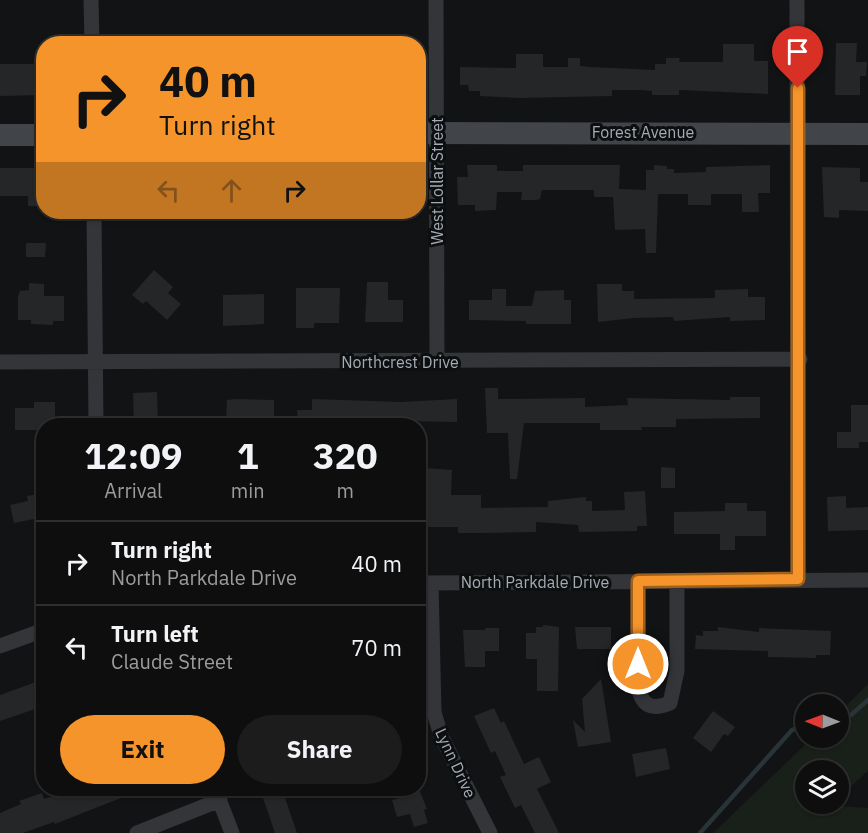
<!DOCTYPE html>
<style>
:root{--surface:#0e0e0f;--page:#1c1c1d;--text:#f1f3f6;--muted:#9b9c9e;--line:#2e2e2f;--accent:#f4942b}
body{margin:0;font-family:"IBM Plex Sans",sans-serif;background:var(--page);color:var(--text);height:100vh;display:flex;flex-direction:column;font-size:22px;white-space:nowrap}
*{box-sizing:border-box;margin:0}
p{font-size:20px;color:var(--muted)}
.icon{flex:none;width:33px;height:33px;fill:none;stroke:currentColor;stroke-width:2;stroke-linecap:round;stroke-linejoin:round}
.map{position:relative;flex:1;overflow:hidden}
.drawer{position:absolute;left:36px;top:418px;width:390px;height:378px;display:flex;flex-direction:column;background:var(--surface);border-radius:24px;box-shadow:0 2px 4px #0004,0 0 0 2px var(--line)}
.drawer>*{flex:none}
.hud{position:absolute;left:36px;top:36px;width:390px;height:183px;border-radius:24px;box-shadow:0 2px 4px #0004,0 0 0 2px var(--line);background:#f4942b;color:#111;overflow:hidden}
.needle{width:39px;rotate:271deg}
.controls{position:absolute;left:795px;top:694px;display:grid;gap:12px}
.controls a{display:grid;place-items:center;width:54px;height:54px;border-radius:50%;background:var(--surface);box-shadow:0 2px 4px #0004,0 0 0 2px var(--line);font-size:30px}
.pin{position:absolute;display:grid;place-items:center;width:51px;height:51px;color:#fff;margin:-62px -26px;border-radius:50% 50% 50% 0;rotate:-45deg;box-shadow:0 0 6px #0007}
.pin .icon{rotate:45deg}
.me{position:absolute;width:66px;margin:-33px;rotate:0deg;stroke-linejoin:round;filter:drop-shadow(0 0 4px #0008)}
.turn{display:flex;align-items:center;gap:21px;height:126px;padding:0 24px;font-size:27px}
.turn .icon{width:78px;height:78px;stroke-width:2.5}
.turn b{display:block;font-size:42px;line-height:51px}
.lanes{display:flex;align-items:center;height:57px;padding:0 24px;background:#0003;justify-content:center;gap:30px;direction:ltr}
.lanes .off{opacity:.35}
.eta{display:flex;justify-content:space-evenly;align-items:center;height:102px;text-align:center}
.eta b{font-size:36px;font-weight:700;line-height:42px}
.primary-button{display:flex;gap:12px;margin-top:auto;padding:12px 24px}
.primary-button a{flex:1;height:69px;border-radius:36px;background:var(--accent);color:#111;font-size:24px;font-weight:700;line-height:69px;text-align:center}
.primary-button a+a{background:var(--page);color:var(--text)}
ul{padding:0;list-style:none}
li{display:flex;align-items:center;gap:18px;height:84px;padding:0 24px;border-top:2px solid var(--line)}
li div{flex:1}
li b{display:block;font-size:22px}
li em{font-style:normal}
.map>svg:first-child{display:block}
.green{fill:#191f19}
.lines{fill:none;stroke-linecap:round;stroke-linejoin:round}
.stream{stroke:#293338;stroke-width:4.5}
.building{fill:#252628}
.street{stroke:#333539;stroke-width:15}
.secondary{stroke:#414449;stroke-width:22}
.route-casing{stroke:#9f601c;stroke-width:15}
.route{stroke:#f4942b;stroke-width:10}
.labels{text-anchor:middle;stroke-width:6;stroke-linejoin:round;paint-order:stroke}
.street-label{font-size:16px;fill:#a4abb5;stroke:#0d0e0f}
</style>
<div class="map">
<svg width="868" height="833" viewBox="0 0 868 833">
<rect width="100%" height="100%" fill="#121314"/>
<!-- green -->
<path class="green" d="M868 684V771L839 797 838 771H806V804L868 808V833H713L812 738H838L839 713Z"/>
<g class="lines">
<!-- stream -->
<path class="stream" d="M838 718 851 715 868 700
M700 833 792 730 806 726"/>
</g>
<!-- building -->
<path class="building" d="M836 43H857L856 62H867L866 76H860V95H835Z
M723 44H754V61H768V94L679 90V95H652V91L641 90H612V96L520 98 480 96V91H469L468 85H460V67L516 68V54H543V67H568V58H580V66L589 67 655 70V64H666V58H680L679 62H723Z
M0 64H44V95L0 96Z
M467 165H497V171H523V165H620L619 189 646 190V170H654V165L667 166V169H674V173L706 172V167L770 165V193H758L759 212H742V194H711V205H688V194H658L656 253H646L645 229 615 230 613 197H594V190H542L540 199 536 200H521L522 192H497L496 210 475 211V205H458L457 177H468Z
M822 167 860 168V182H868V211L839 210V218L824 217Z
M0 168H44V206H28V196H0Z
M26 243H46L45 257H26Z
M154 270 173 287 168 293 181 304 167 320 146 301 143 304 132 295Z
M367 282H388V300H403V322H365Z
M29 283 44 284V296H64V321H53V325L31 324V320H18V296L20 291 29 290Z
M597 284H622V291H634V299L715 298V290L748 289V297H765V320L730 321V317L674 321 673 317 634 318 598 322Z
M296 288H340L339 323H314V328H296Z
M492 289H506V306H532L535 291 564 290V300H571V324H526V321L469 320V300H492Z
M264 294V324L223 326V295Z
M485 388H498V399L585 398V407L628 405 627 398 730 400V397H760V418L676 419V427H641L642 430H600V423H524L517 479H510L508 433H487Z
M157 392 158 426H134L133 393Z
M236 399 274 400V423H226L227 400Z
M312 399 401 402 457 399V422L401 421V425L395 426 298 425 297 410H312Z
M34 402H55V426H44V430H15V408H34Z
M851 405H868V442H859V448H837V432H851Z
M661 467 675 468V488H661Z
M425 468 452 470 451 495H481V508L548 507V501L586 497V501H592V511L625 510 624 492 645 491 647 526H637V531L579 532 578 525 536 522V532L481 533H458V527H418V473H424Z
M44 493V517L14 523 10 505 28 501 27 496Z
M846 496V508L868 507V530L828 531 827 497Z
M725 503H747V511H766V536H735V550H720V534H674V512L725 511Z
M543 625 559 627 558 691H537V659H526V633H536V627H543Z
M575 627H611V649H577Z
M718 627 759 632V628L831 631 830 655H816V658L768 657V651L695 649 696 635 703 636V631H718Z
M485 628H499V651H485V667H465L463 630H485Z
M44 679V706L0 721V695Z
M601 679 611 742 578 747 573 720 585 732 582 699Z
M494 708 501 723 504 721 524 764 539 757 551 782 537 789 559 833H535L521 805 515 808 500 777 506 775 495 751 491 753 474 716Z
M713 711 735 727 728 736 724 734 711 752 693 738Z
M666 748 670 769 636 777 632 754Z
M80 789 141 790 55 824 54 822 23 833H0V813L21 804 19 801 42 793 44 799 59 794 60 797Z
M260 789H282L297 833H275Z
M396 789H419L427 809 424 810 428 823 414 827 410 814 397 817 392 800 399 798Z"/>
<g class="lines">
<!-- street -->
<path class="street" d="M91 0 92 44
M436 0 437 362
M797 0 798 579
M94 212 96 426
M0 362 800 359
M638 581V685C641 705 650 711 670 703L677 671V581
M418 583 868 580
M431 583 434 712 441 736 490 833
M0 646 44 630
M215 789 232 833
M137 833 220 800"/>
<!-- secondary -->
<path class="secondary" d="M418 133 868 134
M0 135H44"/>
</g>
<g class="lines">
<!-- route casing -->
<g class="route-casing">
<path id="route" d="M638 664V581L798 579V88"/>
</g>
<!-- route -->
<use href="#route" class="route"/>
</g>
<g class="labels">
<!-- street labels -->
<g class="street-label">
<text x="643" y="138">Forest Avenue</text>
<text transform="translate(437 181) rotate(-90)" y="6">West Lollar Street</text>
<text x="400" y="368">Northcrest Drive</text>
<text x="535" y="588">North Parkdale Drive</text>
<text transform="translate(456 763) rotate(65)" y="6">Lynn Drive</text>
</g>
</g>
</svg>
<div class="controls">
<a><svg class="needle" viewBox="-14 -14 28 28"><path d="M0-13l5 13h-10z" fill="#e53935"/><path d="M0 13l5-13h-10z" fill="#9b9c9e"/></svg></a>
<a><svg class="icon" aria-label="layers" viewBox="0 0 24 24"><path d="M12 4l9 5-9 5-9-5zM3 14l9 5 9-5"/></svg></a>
</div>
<div class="pin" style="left:798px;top:88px;background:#d93025"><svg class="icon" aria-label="arrive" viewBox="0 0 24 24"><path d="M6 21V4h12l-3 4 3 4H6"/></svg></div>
<svg class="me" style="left:638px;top:664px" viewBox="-20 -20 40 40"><circle r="17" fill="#f4942b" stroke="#fff" stroke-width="3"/><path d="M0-11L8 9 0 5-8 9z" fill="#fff"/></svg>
<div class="hud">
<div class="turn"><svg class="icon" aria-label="right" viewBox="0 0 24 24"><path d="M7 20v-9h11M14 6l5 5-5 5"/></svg><div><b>40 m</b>Turn right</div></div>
<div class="lanes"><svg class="icon off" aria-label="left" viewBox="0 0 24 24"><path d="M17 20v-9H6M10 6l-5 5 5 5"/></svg><svg class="icon off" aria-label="ahead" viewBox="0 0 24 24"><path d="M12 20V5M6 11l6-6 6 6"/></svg><svg class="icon" aria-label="right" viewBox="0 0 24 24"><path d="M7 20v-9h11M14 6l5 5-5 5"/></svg></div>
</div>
<section class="drawer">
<div class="eta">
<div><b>12:09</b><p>Arrival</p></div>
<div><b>1</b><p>min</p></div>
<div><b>320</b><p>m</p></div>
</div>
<ul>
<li><svg class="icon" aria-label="right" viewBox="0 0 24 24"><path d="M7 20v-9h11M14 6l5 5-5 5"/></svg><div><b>Turn right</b><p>North Parkdale Drive</p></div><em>40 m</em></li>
<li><svg class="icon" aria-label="left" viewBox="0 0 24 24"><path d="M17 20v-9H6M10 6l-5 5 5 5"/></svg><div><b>Turn left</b><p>Claude Street</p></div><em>70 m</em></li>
</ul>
<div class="primary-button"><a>Exit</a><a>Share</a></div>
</section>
</div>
